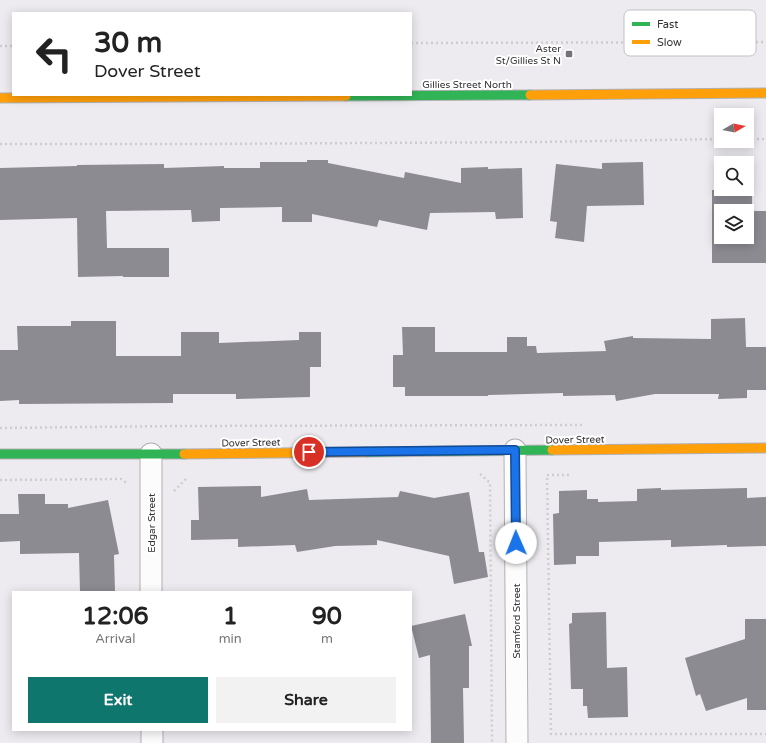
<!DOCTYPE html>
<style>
:root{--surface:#fff;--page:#f2f2f2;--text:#222;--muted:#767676;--accent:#0f766e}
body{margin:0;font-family:"Varela Round",sans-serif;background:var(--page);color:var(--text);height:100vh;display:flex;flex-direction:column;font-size:15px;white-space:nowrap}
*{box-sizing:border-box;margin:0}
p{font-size:13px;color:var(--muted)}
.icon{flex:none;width:22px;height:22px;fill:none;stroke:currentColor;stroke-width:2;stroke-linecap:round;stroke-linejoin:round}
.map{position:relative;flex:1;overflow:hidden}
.details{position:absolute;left:12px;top:591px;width:400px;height:140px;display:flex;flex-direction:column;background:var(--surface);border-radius:0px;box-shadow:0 2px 10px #0003}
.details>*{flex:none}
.top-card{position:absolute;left:12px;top:12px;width:400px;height:84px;border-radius:0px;box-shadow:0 2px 10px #0003;background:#fff;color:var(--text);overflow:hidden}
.needle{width:26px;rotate:81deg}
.tools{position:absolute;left:714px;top:108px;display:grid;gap:8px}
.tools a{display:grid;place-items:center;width:40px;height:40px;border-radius:0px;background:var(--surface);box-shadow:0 2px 10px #0003;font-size:20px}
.pin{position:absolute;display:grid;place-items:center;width:34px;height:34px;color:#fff;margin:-17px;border:2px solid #fff;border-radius:50%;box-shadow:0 1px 4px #0007}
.me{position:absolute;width:44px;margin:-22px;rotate:359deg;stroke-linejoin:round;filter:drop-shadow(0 0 3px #0008)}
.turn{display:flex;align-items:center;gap:14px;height:84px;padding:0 16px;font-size:18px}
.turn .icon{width:52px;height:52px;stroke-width:2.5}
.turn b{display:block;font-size:28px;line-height:34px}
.eta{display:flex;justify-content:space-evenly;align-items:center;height:68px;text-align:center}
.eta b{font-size:24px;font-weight:700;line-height:28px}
.action{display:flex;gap:8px;margin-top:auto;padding:8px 16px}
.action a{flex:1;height:46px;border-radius:0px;background:var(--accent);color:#fff;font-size:16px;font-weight:700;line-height:46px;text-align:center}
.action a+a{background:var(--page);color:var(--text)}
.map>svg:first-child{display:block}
.building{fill:#8d8b92;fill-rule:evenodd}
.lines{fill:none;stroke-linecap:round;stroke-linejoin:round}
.street-casing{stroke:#b1b0b3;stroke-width:23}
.fast-casing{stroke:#b1b0b3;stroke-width:11}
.slow-casing{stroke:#b1b0b3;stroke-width:11}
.path{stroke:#cecdce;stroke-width:2.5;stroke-dasharray:2 3;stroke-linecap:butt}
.street{stroke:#fcfcfd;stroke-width:21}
.fast{stroke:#30b455;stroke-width:9}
.slow{stroke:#ff9f0a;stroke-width:9}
.route-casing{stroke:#114b97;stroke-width:10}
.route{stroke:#1a73e8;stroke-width:7}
.poi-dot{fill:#747276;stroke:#fff;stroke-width:1.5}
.labels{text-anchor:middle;stroke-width:4;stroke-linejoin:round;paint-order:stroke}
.poi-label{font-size:10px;fill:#333135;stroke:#fff;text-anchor:end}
.street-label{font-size:10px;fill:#333135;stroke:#fff}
.key{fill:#fff;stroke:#c2c1c2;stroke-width:1}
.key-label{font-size:11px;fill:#333135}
</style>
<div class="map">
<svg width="766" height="743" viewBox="0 0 766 743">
<rect width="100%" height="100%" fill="#edebf0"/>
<!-- building -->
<path class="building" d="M307 160H328V163L404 178 405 172 461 183V168L488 167V169L522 168 523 218 496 219 495 212 430 213 427 230 379 220 377 227 312 214V222H282V207L220 208V221L192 222 191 210 106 211 107 248H169V277H123V276L78 277 77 218 0 220V168L77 166V165L164 164V168L224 166V168H260V162H307Z
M643 162 644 205 587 206 584 242 555 238 557 222 550 221 556 164 602 169V163Z
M717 186H721V189H747V187H752V211H766V263H712V190H717ZM721 211H747V237H721Z
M745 318 746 347H766V390H747V398L718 399 719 394H655L616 401 615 395 563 396V393L488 395V396H405V387H393V355H403L402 327H435V352H507V337H527V346H536L537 353 606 351 604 341 633 336V338L711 339V319Z
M71 321H116V356H181V332H219V343L299 340V332H321V367H310V397L236 399V394H173V403L19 404V400L0 401V350H18L17 326H71Z
M261 486V497L307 489 309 500 398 497 400 491 434 498 469 492 479 552H484L488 577 454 584 449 556 377 540V545L335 546 297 552 295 545 238 547V539L191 540V520H199L198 487Z
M661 488V490L747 488V498L766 497V546L727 547V545L671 547V540L599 542V556H576V564L554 565 553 514 559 513V491L587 490V499H598V502L637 501V489Z
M18 494H45V504H68V508L108 500 119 554 114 555 115 592H80L79 553 20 554V541L0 542V514H19Z
M606 612 607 668 627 667 628 717 588 718 587 706H583V689H571L569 624 572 623V613Z
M465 614 472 646H469V688H463L464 743H431L430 655 419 658 411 626Z
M745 619H766V710H747V698L706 711 700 694 696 696 685 658 745 639Z"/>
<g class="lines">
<!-- street casing -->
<g class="street-casing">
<path id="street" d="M515 450 517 743
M151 454V592
M152 730V743"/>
</g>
<!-- fast casing -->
<g class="fast-casing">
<path id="fast" d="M346 96 530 95
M367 452 552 450
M0 454H184"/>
</g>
<!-- slow casing -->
<g class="slow-casing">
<path id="slow" d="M530 95 766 93
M0 98 346 96
M552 450 766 448
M184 454 367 452"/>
</g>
<!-- path -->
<path class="path" d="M411 43 766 42
M0 46H13
M747 139H766
M0 144H199L540 142 721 139
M0 428 177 426 582 425
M480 474 490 483 492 743
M569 475H547L551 734H766
M0 480 121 479 128 484
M174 491 187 478"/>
<!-- street -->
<use href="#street" class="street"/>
<!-- fast -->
<use href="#fast" class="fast"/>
<!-- slow -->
<use href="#slow" class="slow"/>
</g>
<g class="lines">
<!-- route casing -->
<g class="route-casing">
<path id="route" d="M309 452 515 450 516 543"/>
</g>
<!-- route -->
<use href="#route" class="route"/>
</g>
<!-- markers -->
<rect class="poi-dot" x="565" y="50" width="8" height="8" rx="2"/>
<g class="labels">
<!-- poi labels -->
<g class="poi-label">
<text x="561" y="52">Aster<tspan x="561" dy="12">St/Gillies St N</tspan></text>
</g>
<!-- street labels -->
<g class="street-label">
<text x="467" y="88">Gillies Street North</text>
<text transform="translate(575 439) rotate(-1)" y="4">Dover Street</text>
<text transform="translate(251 442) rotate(-1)" y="4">Dover Street</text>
<text transform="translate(151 523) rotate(-90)" y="4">Edgar Street</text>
<text transform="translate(516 621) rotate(-90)" y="4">Stamford Street</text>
</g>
</g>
<!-- legend -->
<rect x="624" y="10" width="132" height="46" rx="6" class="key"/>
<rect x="632" y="22" width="18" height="4" fill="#30b455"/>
<rect x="632" y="40" width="18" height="4" fill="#ff9f0a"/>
<g class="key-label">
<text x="657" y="28">Fast</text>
<text x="657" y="46">Slow</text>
</g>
</svg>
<div class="tools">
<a><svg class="needle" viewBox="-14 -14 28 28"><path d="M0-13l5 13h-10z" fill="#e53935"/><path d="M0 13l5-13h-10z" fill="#767676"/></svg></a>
<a><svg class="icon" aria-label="search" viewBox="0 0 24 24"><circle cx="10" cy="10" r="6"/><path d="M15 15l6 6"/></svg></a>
<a><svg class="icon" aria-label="layers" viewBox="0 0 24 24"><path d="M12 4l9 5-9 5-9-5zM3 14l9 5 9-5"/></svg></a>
</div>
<div class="pin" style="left:309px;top:452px;background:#d93025"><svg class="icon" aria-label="arrive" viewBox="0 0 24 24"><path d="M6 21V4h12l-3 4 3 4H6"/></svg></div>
<svg class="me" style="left:516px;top:543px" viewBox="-20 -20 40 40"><circle r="19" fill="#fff"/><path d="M0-13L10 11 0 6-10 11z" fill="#1a73e8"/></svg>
<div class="top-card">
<div class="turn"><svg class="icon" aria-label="left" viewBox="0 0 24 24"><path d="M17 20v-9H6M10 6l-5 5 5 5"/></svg><div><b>30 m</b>Dover Street</div></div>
</div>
<section class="details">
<div class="eta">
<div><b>12:06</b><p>Arrival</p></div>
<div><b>1</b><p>min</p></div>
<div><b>90</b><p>m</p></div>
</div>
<div class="action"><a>Exit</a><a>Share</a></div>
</section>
</div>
